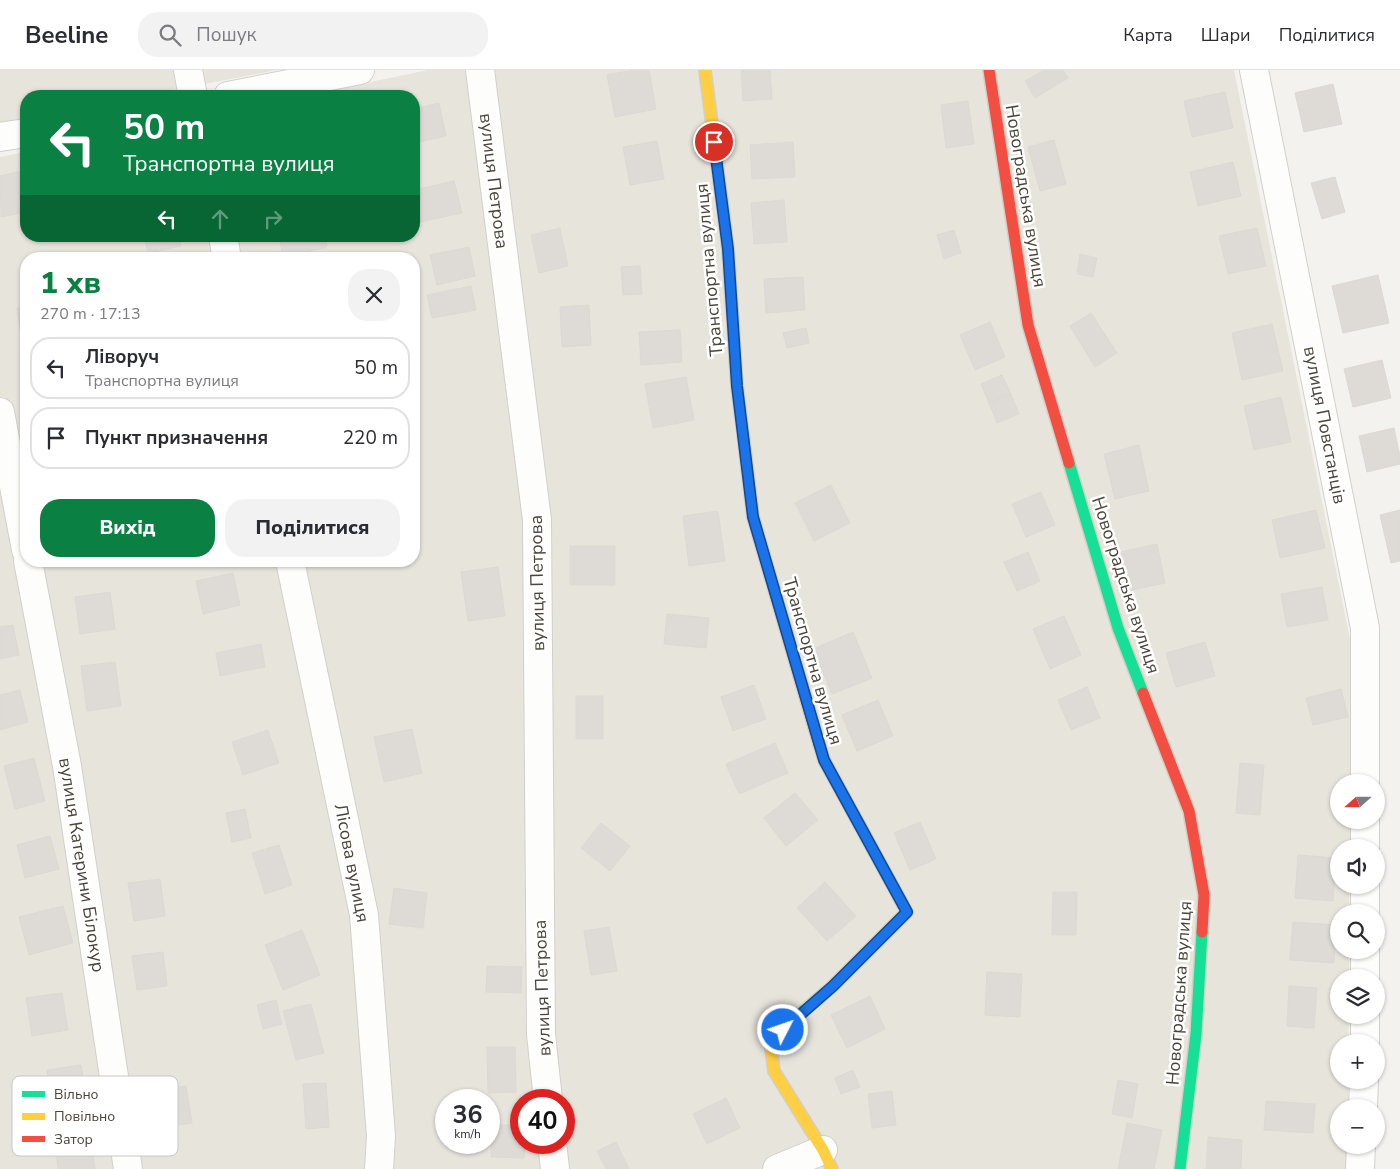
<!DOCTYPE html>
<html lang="uk">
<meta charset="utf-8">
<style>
:root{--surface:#fff;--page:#f2f2f3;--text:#2b2b33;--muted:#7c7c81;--line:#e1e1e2;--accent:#0b8043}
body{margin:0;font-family:"Nunito Sans",sans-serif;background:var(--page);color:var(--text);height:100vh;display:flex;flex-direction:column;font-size:19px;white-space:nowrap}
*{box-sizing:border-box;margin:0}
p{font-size:16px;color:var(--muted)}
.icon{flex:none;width:28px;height:28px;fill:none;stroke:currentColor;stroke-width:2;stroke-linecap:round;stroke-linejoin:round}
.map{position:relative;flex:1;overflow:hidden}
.details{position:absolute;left:20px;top:182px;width:400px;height:315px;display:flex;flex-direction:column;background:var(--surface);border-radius:20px;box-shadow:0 1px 4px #0004}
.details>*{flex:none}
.hud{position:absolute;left:20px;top:20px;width:400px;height:152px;border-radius:20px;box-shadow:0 1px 4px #0004;background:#0b8043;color:#fff;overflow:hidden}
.needle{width:32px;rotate:249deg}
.tools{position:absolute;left:1330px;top:704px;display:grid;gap:10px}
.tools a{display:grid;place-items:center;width:55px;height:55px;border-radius:50%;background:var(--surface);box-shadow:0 1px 4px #0004;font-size:25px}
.speed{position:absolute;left:435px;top:1019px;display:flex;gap:10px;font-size:25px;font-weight:700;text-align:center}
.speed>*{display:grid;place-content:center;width:65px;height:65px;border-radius:50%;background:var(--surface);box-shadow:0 1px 4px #0004;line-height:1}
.speed small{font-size:12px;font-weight:400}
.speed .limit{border:8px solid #d22;background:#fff;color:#111}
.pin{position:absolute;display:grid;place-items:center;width:42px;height:42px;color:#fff;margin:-21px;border:2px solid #fff;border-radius:50%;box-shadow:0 1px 5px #0007}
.me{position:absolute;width:55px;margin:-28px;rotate:49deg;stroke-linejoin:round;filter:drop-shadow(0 0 4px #0008)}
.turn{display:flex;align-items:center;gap:18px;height:105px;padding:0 20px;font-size:22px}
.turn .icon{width:65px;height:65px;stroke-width:2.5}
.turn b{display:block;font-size:35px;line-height:42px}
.lanes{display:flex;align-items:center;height:48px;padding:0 20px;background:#0003;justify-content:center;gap:25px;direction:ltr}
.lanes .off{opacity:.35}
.round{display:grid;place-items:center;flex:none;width:52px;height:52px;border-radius:20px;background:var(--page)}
.headline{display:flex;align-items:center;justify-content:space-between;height:85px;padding:0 20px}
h1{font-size:30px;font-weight:800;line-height:38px;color:var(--accent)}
.cta{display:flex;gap:10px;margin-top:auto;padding:10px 20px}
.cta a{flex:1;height:58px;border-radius:20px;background:var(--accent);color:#fff;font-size:20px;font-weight:800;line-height:58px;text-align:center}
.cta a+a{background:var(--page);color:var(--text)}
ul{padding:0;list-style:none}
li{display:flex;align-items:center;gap:15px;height:62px;margin:0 10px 8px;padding:0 10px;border:2px solid var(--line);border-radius:20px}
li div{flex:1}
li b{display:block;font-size:19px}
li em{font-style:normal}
header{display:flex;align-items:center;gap:30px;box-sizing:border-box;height:70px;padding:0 25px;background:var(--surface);border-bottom:1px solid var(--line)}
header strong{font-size:24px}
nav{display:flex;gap:28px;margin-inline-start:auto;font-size:18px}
.search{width:350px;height:45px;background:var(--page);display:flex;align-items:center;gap:12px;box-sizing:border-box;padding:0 18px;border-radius:20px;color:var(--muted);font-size:19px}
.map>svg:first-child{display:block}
.residential{fill:#e7e4dc;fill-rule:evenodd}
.building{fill:#dedbd6;stroke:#dcd9d4}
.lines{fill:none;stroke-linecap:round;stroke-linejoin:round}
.street-casing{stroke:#d2d0cb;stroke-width:30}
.fast-casing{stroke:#d3cfc5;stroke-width:14}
.slow-casing{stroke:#d3cfc5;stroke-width:14}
.jam-casing{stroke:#d3cfc5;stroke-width:14}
.street{stroke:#fdfdfc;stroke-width:28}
.fast{stroke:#16e098;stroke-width:11}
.slow{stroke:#ffcf43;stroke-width:11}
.jam{stroke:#f24e42;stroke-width:11}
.route-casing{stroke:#114b97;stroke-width:12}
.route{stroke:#1a73e8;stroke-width:9}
.labels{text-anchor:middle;stroke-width:5;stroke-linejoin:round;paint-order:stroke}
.street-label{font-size:18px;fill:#4b4439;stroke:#fff}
.key{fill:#fff;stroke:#c9c7c4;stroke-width:1}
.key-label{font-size:14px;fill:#4b4439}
</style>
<header>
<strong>Beeline</strong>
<div class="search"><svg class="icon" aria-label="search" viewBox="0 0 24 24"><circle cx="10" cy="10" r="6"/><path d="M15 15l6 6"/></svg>Пошук</div>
<nav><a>Карта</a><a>Шари</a><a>Поділитися</a></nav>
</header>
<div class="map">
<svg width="1400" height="1099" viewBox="0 0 1400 1099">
<rect width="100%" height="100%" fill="#f4f2ee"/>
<!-- residential -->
<path class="residential" d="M0 0H277L142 26H26V49L0 54Z
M428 0H1234L1350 569V712H1339V750H1350V777L1339 778V815H1349V842H1339V880H1349V907L1339 908V945H1349L1348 972H1339V1010H1348V1037L1339 1038V1075H1347V1099H0V87L26 82V166H414V26H303ZM26 189H414V491H26ZM446 1030H489V1072H446ZM521 1030H564V1072H521Z"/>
<!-- building -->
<path class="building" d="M633 0H649L656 39 615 47 607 5Z
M741 0H770L772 29 743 31Z
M1044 0H1063L1068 8 1035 28 1025 11Z
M1333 14 1342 54 1304 62 1295 23Z
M1225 22 1233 58 1192 67 1184 31Z
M968 31 974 74 946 78 941 35Z
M439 33 446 66 414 73V39Z
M1054 70 1066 114 1040 121 1028 77Z
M657 71 664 109 630 115 623 77Z
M793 72 795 107 752 109 750 75Z
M1233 92 1241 126 1198 136 1190 102Z
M26 100V142L1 147 0 106Z
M1335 107 1345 142 1322 149 1311 113Z
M454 111 462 143 416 153 414 143V120Z
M784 130 787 172 754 174 751 133Z
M560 158 568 196 539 203 531 165Z
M1257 158 1266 196 1228 204 1219 166Z
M954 160 961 183 944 189 937 165Z
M144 166H179L181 176 148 183Z
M279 166H325L327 177 283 187Z
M469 177 475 206 437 215 430 185Z
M1080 184 1097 188 1093 207 1077 204Z
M640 196 642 224 623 225 621 197Z
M1378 205 1389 253 1343 263 1332 216Z
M803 207 805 240 766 243 764 209Z
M471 216 476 240 432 248 427 225Z
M589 235 591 275 562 277 560 237Z
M26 236V287H24L17 238Z
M1091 243 1117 283 1095 297 1070 256Z
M990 252 1005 287 975 300 960 265Z
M1272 254 1283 301 1242 310 1232 263Z
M806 258 809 273 787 278 783 263Z
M680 260 682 292 641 295 639 262Z
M1382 290 1391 328 1353 337 1344 299Z
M1002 305 1011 324 989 333 981 314Z
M686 307 694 350 653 358 645 314Z
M1011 324 1019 344 997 353 989 333Z
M1281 327 1291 372 1254 380 1244 336Z
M1394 358 1400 386V394L1367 402 1359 366Z
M1139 375 1149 421 1115 429 1104 384Z
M831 415 850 453 814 471 795 433Z
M1041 422 1055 455 1026 467 1012 434Z
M1316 440 1325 478 1280 488 1272 450Z
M1400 440V491L1391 493 1380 445Z
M718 441 725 491 689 496 683 446Z
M1157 474 1165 513 1128 521 1120 482Z
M570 476H615V515H570Z
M1028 482 1040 511 1017 521 1004 492Z
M498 497 505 546 468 551 461 502Z
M233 503 240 535 203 544 196 511Z
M1322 517 1328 550 1287 557 1281 524Z
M110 522 115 559 80 564 75 527Z
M667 544 709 548 706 578 664 574Z
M1064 546 1081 585 1050 599 1033 559Z
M13 555 19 585 0 589V557Z
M853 562 872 608 832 624 813 579Z
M1205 572 1215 606 1176 617 1166 583Z
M261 574 265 597 220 606 216 583Z
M115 592 121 636 87 641 81 596Z
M754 615 766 649 733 661 721 627Z
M1087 617 1100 648 1071 660 1058 630Z
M1341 619 1348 647 1313 655 1306 628Z
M20 620 28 652 0 660V625Z
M576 626H603V669H576Z
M878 630 893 666 857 681 842 645Z
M412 659 422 703 384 712 374 667Z
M268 660 279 693 243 705 232 672Z
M775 673 788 703 739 724 726 694Z
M34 688 45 731 15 739 4 696Z
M1240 693 1264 695 1260 745 1236 743Z
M795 723 818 750 786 776 764 748Z
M245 739 251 768 232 772 226 743Z
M920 752 936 789 910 800 894 763Z
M601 753 630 776 610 801 581 778Z
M50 766 59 799 25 808 17 775Z
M279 775 292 815 265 824 252 783Z
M1298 785 1336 788 1333 831 1295 828Z
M160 809 165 846 134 851 128 813Z
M825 812 856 846 827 871 797 838Z
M394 818 427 823 423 858 389 854Z
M1053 822H1077L1076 865H1052Z
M63 836 73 873 29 885 19 847Z
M1293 852 1336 855 1334 893 1290 890Z
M609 857 617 901 591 905 584 861Z
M302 860 320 905 283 920 265 875Z
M163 882 167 916 137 920 132 886Z
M487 896 522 897 521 923 486 922Z
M987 902 1022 904 1020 947 985 945Z
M1289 916 1317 918 1314 958 1287 956Z
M62 923 68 960 32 966 26 928Z
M870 926 885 959 847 978 831 945Z
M276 930 282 954 263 959 257 935Z
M311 934 324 983 296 990 283 941Z
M487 977H515L516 1022 488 1023Z
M81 995 87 1035 53 1040 47 1000Z
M853 1000 860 1017 841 1024 835 1008Z
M1118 1010 1138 1014 1132 1048 1112 1044Z
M326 1013 329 1057 306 1059 303 1014Z
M186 1016 192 1053 151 1059 145 1022Z
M892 1021 896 1055 872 1058 868 1024Z
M726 1028 740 1058 707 1074 693 1044Z
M1266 1031 1315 1034 1313 1063 1264 1060Z
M1127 1053 1162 1060 1154 1099H1118Z
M491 1055H521V1072H525L524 1088 491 1087Z
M1208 1067 1242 1070 1241 1099H1206Z
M91 1071 95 1099H58L55 1076Z
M616 1072 629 1099H606L597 1081Z"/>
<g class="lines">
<!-- street casing -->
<g class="street-casing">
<path id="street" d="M188 0 193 26
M480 0 537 450 541 964 548 1030
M1254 0 1365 558V712
M228 26 360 0
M0 67 26 63
M223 166 227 189
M0 342 26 480
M28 491 67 696 128 1099
M290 491 364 845 381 1066 379 1099
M1365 750V778
M1365 815V842
M1365 880V908
M1365 972V945
M1363 1038 1364 1010
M552 1072 555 1099
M777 1099 823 1080
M1360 1099 1361 1075"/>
</g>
<!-- fast casing -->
<g class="fast-casing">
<path id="fast" d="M1069 393 1118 558 1143 623
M786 956 833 916 907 842 824 690 819 674
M1180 1099 1196 964 1202 862"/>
</g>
<!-- slow casing -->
<g class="slow-casing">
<path id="slow" d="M705 0 728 179 737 316 743 364
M786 956 770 970 774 1001 823 1080 832 1099"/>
</g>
<!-- jam casing -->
<g class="jam-casing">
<path id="jam" d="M989 0 1028 255 1069 393
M743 364 753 447 819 674
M1143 623 1189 741 1204 825 1202 862"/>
</g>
<!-- street -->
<use href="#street" class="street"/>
<!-- fast -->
<use href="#fast" class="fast"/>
<!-- slow -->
<use href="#slow" class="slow"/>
<!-- jam -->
<use href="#jam" class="jam"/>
</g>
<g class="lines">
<!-- route casing -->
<g class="route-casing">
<path id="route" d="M714 72 728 179 737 316 753 447 824 690 907 842 833 916 783 960"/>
</g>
<!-- route -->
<use href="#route" class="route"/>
</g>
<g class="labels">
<!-- street labels -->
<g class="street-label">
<text transform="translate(494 111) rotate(83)" y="6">вулиця Петрова</text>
<text transform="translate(1026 126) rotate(81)" y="6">Новоградська вулиця</text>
<text transform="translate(709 200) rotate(-95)" y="6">Транспортна вулиця</text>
<text transform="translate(1325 355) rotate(79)" y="6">вулиця Повстанців</text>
<text transform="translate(537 513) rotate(-91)" y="6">вулиця Петрова</text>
<text transform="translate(1126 515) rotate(72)" y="6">Новоградська вулиця</text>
<text transform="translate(813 591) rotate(74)" y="6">Транспортна вулиця</text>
<text transform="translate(352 793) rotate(79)" y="6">Лісова вулиця</text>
<text transform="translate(82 795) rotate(81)" y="6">вулиця Катерини Білокур</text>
<text transform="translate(542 918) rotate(-92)" y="6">вулиця Петрова</text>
<text transform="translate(1179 923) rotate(-86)" y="6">Новоградська вулиця</text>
</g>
</g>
<!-- legend -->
<rect x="12" y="1006" width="166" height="80" rx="8" class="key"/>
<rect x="22" y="1021" width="23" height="6" fill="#16e098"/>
<rect x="22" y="1043" width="23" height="7" fill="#ffcf43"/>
<rect x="22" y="1066" width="23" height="6" fill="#f24e42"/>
<g class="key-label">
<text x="54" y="1029">Вільно</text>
<text x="54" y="1051">Повільно</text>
<text x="54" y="1074">Затор</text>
</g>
</svg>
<div class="tools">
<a><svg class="needle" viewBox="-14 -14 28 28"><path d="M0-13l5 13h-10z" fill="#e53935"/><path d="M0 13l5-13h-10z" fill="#7c7c81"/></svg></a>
<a><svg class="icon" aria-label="sound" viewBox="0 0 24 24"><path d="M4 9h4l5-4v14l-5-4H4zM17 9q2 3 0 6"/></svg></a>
<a><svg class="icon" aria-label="search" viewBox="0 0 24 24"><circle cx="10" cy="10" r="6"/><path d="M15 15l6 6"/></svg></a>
<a><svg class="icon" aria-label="layers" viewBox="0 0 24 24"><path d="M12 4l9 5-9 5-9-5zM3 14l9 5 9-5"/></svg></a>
<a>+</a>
<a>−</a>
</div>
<div class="speed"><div>36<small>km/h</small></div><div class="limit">40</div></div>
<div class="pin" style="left:714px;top:72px;background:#d93025"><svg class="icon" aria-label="arrive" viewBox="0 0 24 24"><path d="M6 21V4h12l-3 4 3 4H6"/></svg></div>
<svg class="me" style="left:783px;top:960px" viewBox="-20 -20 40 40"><circle r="17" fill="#1a73e8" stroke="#fff" stroke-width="3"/><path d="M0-11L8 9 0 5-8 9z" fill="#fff"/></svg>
<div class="hud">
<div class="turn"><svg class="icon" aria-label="left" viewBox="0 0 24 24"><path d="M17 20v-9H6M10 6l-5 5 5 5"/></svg><div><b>50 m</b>Транспортна вулиця</div></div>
<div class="lanes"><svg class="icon" aria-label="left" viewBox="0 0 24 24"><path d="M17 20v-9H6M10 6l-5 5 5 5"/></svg><svg class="icon off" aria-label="ahead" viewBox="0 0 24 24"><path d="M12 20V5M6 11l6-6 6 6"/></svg><svg class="icon off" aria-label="right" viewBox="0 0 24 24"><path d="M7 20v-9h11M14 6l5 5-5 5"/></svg></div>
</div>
<section class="details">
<div class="headline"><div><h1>1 хв</h1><p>270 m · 17:13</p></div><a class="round"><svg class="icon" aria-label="close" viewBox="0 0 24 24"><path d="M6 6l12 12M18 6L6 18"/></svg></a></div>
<ul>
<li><svg class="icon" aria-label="left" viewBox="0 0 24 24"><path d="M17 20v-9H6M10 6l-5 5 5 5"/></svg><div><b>Ліворуч</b><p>Транспортна вулиця</p></div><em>50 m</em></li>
<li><svg class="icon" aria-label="arrive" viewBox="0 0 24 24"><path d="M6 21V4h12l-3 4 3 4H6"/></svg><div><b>Пункт призначення</b></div><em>220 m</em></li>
</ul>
<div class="cta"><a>Вихід</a><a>Поділитися</a></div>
</section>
</div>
